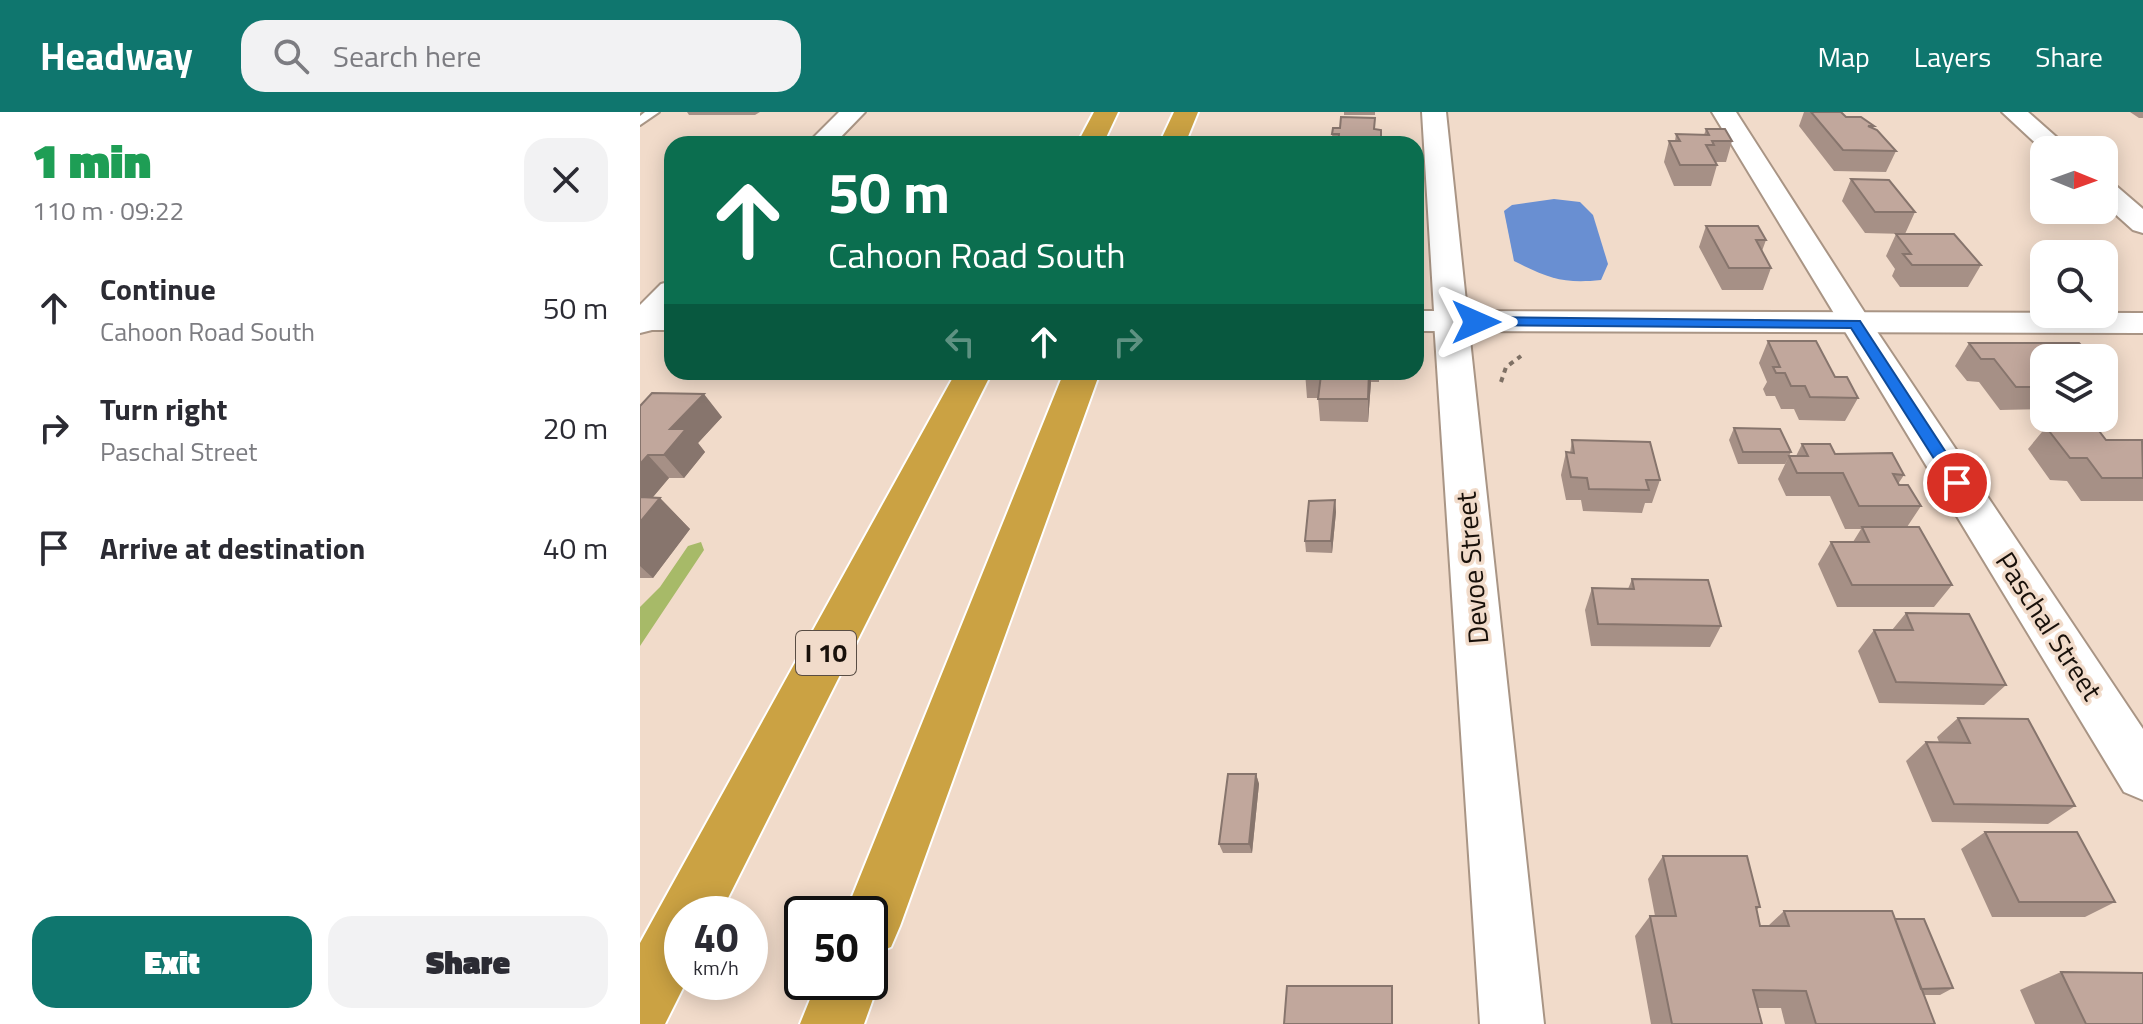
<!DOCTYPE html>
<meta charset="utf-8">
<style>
:root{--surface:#fff;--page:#f2f2f3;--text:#2b2b33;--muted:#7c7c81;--accent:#0f766e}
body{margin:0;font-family:"Titillium Web",sans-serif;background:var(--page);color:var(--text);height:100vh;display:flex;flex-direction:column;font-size:30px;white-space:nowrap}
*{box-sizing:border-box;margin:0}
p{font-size:26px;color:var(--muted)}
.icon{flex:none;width:44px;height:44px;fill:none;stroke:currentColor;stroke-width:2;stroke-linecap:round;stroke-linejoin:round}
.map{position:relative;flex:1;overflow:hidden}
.details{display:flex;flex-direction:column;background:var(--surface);width:640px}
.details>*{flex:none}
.banner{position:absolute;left:24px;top:24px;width:760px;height:244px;border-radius:24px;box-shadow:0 4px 20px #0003;background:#0b6e4f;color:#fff;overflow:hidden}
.needle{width:52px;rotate:91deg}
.tools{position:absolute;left:1390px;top:24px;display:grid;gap:16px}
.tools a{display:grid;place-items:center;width:88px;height:88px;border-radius:16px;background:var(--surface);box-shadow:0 4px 20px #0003;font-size:40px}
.speed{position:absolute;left:24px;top:784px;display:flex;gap:16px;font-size:40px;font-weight:700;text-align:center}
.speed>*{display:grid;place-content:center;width:104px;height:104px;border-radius:50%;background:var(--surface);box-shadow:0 4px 20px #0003;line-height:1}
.speed small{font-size:20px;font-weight:400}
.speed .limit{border:4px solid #111;border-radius:12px;background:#fff;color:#111}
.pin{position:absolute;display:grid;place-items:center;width:68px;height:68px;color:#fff;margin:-34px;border:4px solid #fff;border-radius:50%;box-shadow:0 2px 8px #0007}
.me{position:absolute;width:88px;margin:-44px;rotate:90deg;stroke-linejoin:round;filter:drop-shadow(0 0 6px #0008)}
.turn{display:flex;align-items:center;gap:28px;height:168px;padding:0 32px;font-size:36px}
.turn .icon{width:104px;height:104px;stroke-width:2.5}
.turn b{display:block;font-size:56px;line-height:68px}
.lanes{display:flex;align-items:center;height:76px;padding:0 32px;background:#0003;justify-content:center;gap:40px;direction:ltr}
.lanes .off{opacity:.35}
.round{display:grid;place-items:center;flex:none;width:84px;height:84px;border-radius:24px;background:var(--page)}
.headline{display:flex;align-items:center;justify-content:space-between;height:136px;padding:0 32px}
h1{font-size:48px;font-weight:800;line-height:60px;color:#1e9e55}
.button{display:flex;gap:16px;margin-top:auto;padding:16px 32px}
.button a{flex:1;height:92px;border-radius:24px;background:var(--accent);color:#fff;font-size:32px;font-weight:800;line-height:92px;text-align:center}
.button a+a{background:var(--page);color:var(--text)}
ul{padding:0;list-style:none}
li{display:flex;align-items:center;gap:24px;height:120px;padding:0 32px}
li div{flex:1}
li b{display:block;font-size:30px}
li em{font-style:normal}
header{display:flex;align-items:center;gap:48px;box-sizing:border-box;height:112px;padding:0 40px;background:var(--accent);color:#fff}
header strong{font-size:38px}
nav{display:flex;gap:44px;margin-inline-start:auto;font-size:28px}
.search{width:560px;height:72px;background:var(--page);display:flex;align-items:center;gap:20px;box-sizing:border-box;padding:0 28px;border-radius:24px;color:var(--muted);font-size:30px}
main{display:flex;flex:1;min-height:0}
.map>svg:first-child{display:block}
.forest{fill:#a7ba68}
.water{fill:#698fd2}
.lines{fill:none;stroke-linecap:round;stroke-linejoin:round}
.lane-casing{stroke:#a99585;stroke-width:4}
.street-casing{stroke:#a99585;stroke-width:4}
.secondary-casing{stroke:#a99585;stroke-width:4}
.highway-casing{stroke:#fff;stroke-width:4}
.path{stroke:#7e7064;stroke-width:4;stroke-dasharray:5 5;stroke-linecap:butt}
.lane{fill:#fff;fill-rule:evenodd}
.street{fill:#fff;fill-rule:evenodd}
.secondary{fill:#fff;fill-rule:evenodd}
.highway{fill:#cba243;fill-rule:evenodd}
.wall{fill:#a69086}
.shaded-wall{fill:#87756d}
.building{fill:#c1a79c;stroke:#87756d;stroke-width:2}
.route{fill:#1a73e8;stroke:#114b97;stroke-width:2}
.labels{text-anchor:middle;stroke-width:7;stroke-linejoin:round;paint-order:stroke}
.shield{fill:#f1dbca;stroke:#594d44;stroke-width:2}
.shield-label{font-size:26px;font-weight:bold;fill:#18100a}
.street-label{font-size:28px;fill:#18100a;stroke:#f1dbca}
</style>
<header>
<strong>Headway</strong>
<div class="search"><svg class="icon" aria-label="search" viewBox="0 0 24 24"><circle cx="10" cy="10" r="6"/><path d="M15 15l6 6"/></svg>Search here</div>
<nav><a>Map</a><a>Layers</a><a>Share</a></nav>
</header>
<main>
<section class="details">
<div class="headline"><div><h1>1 min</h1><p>110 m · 09:22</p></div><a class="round"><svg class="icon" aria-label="close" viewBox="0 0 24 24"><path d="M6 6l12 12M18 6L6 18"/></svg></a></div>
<ul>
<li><svg class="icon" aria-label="ahead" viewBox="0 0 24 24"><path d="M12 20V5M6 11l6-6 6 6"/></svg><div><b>Continue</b><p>Cahoon Road South</p></div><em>50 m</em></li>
<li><svg class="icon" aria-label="right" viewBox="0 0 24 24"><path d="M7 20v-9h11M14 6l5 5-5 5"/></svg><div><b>Turn right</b><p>Paschal Street</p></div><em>20 m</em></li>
<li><svg class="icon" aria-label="arrive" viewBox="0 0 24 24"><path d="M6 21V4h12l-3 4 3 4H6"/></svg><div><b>Arrive at destination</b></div><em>40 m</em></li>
</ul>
<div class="button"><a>Exit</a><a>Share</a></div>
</section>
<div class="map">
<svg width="1503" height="912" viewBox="0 0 1503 912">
<rect width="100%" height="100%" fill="#f1dbca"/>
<!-- forest -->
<path class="forest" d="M61 430 64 438 0 534V495L20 475 48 434Z"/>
<!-- water -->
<path class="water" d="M914 87 940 90 953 103 968 152 961 168C923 172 908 166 874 149L864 99 872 93Z"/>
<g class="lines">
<!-- lane casing -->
<g class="lane-casing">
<path id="lane" d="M5 0H19L0 13V4Z"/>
</g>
<!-- street casing -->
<g class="street-casing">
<path id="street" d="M199 0H225L194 32H167Z
M1072 0H1096L1232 212 1503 617V688L1484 680Z
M1362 0H1388L1431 38 1404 39Z
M1464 70 1474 72 1503 97V121L1493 118 1464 92Z
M32 169V197L12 218 0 221V193L21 172Z
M811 199 823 202 828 209 904 912H840L794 209 799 202Z"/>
</g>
<!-- secondary casing -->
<g class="secondary-casing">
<path id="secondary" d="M782 0H806L827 199 1503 201V221L776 219V199H794Z
M0 198H32V218H0Z"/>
</g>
<!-- highway casing -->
<g class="highway-casing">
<path id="highway" d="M454 0H478L463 32H437Z
M534 0H558L545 32H519Z
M316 260H352L80 802H42V870H46L25 912H0V831Z
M424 260H460L260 814 251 835 230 844V802H205Z
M230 848 239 870 224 912H160L177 870H230Z"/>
</g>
<!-- path -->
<path class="path" d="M861 270 866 255 881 244"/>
<!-- lane -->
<use href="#lane" class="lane"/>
<!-- street -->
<use href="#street" class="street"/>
<!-- secondary -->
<use href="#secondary" class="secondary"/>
<!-- highway -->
<use href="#highway" class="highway"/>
</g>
<!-- wall -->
<path class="wall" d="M47 0H120L115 3H49Z
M704 0H735V3H704Z
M1164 0H1201L1206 5 1234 14 1233 16 1256 39 1246 60 1194 59 1159 14Z
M1490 0H1503V6H1499Z
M736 17 741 18V32H693L692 22Z
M1066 17 1092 29 1086 50H1075L1077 53 1071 74H1034L1024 50 1029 29H1035L1036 22 1064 23Z
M1211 67 1275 100 1265 122 1225 121 1202 89Z
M1066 114 1126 128 1122 139 1131 156 1123 178H1082L1059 135Z
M1256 122 1341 153 1328 175H1260L1252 164 1255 157 1246 144Z
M1128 229 1195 265 1218 286 1205 309 1159 308 1154 297H1141L1135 284H1126L1123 277 1127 270 1119 251Z
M1329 231 1404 246V297L1360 298 1339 270 1327 269 1315 254Z
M665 260H739V270H731L728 310 680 309 678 286H667Z
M0 294 82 305 58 331 65 340 44 366H29L13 385 20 386 50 417 13 466H0Z
M1406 315 1466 328 1503 329V389H1441L1427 369 1410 368 1388 337Z
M1094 316 1151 340 1145 352H1098L1089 328Z
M932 328 1020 368 1012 391H1005L1002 401 943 399 941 388H926L921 363 926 340 930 341Z
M1162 332 1264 363 1258 372 1281 394 1267 415 1312 473 1294 495H1197L1178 452 1191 430H1213L1221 417H1205L1190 384H1146L1138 367 1149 344H1156Z
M695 388 696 400 692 441 666 440 665 429Z
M992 467 1081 514 1070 535 951 534 945 498 952 476 988 477Z
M1266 501 1366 573 1344 593 1239 591 1218 539 1234 518H1252Z
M1318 606 1435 694 1408 712 1292 710 1266 649 1286 630H1299L1297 625Z
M616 662 619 672 612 741H583L579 732Z
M1345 720 1475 790 1445 805H1352L1321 737Z
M1023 744 1120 795 1116 798 1120 814H1128L1144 799 1255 807 1313 876 1300 883H1284L1295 912H1145L1141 896H1117L1122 912H1011L995 824 1010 804H1015L1008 767Z
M1421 860 1503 912H1395L1380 878Z"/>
<!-- shaded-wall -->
<path class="shaded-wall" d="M729 260H730L731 270 728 310V287Z
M64 282 82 305 58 331 65 340 44 366 24 343 30 317Z
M8 343 29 366 2 398 0 396V352Z
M20 386 50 417 13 466 0 454V410Z
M695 388 696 400 692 441 691 429Z
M616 662 619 672 612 741 609 732Z"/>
<!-- building -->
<path class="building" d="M1171 0H1201L1206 5H1221L1234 14H1228L1237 18 1256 39 1203 38Z
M701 5 735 6 734 17 741 18V28H734V32H698L699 22H692L693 16H700Z
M1066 17H1085L1092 29H1072L1074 33H1066L1077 53H1040L1029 29H1040L1036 22 1069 23Z
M1211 67 1249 68 1275 100H1235Z
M1066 114H1118L1126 128H1116L1131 156H1089Z
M1256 122H1314L1341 153H1272L1263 142H1271Z
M1128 229H1176L1195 265H1207L1218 286 1170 285 1165 274H1151L1145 261H1136L1133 255H1140Z
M1329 231H1439L1453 246H1404V275H1376L1354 247H1341Z
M665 260H729L728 287H678L681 263H664Z
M12 281 64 282 30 317H46L24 343H8L0 352V294Z
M1406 315H1456L1466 328H1502L1503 366H1462L1447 346H1430Z
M1094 316 1140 317 1151 340H1103Z
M932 328 1010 330 1020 368H1006L1009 378 949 377 947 366 931 365 926 340 934 341Z
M1162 332H1190L1195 342 1252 341 1264 363 1253 362 1259 373H1268L1281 394H1219L1203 361H1157L1149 344H1168Z
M0 385 20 386 0 410Z
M695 388 691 429H665L669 389Z
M1222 415H1279L1312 473H1212L1191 430H1229Z
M992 467 1068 468 1081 514 958 512 952 476 994 477Z
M1266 501 1329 502 1366 573 1256 570 1234 518H1273Z
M1318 606 1388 607 1435 694 1314 692 1286 630 1330 631Z
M588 662H616L609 732H579Z
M1345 720H1437L1475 790H1379Z
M1023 744H1107L1120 795H1116L1120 814H1149L1144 799H1252L1295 912H1176L1166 879 1113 878 1122 912H1032L1010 804H1036Z
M1255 807H1284L1313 876 1281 877Z
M1421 860 1503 861V912H1446Z
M647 874H752V912H644Z"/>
<!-- route -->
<path class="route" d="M836 205 1220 209 1326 371 1323 375H1312L1211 216 832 213V207Z"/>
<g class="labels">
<!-- shield labels -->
<rect class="shield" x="156" y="519" width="60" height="44" rx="6"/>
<g class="shield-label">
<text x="186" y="550">I 10</text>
</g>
<!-- street labels -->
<g class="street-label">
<text transform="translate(832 456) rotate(-95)" y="10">Devoe Street</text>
<text transform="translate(1409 514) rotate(57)" y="10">Paschal Street</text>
</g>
</g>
</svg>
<div class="tools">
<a><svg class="needle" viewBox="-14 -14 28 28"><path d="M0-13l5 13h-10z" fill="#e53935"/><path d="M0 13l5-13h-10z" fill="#7c7c81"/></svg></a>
<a><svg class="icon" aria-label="search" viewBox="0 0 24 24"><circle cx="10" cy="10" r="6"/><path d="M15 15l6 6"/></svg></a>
<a><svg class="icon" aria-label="layers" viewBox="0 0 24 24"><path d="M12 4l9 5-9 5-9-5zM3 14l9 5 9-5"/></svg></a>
</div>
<div class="speed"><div>40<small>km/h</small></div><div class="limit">50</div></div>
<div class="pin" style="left:1317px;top:371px;background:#d93025"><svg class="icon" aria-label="arrive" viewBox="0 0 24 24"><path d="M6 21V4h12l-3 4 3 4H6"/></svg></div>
<svg class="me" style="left:836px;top:210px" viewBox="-20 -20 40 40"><path d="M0-17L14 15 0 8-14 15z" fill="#1a73e8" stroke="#fff" stroke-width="4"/></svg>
<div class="banner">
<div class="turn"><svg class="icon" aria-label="ahead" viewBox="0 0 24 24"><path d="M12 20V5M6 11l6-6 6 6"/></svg><div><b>50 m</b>Cahoon Road South</div></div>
<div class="lanes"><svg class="icon off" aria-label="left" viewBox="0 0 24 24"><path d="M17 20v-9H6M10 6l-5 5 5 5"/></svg><svg class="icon" aria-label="ahead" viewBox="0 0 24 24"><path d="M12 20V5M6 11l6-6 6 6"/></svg><svg class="icon off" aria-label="right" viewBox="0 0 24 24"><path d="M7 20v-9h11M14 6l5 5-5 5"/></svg></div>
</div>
</div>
</main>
